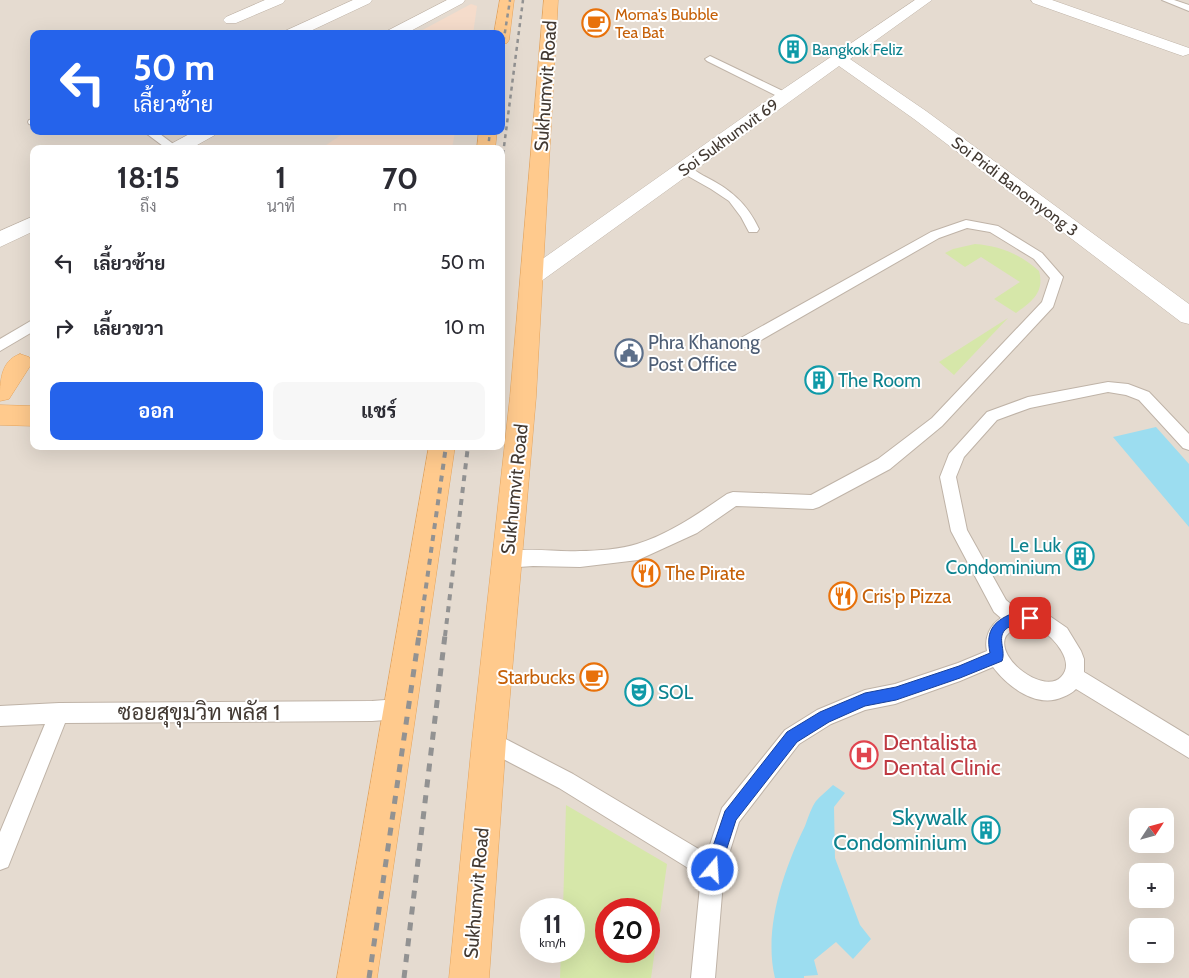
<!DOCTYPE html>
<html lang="th">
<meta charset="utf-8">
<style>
:root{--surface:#fff;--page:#f7f7f7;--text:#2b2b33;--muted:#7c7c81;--accent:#2563eb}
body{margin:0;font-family:Cabin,Sarabun,sans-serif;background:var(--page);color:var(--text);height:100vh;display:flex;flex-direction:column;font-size:19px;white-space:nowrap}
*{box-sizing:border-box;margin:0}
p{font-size:16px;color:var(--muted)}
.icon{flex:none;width:28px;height:28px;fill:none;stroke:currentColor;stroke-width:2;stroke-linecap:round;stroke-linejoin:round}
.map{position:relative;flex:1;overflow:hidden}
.drawer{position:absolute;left:30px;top:145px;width:475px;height:305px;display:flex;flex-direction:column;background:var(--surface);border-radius:10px;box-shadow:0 5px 20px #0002}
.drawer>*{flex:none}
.top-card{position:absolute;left:30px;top:30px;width:475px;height:105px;border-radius:10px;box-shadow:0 5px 20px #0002;background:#2563eb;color:#fff;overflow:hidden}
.needle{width:32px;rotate:54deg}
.buttons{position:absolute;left:1129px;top:808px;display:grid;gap:10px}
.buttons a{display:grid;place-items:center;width:45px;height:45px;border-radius:10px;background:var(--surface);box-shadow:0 5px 20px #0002;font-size:25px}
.speed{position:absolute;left:520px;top:898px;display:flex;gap:10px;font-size:25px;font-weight:700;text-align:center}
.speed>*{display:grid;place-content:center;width:65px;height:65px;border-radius:50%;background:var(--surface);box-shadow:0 5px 20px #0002;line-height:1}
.speed small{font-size:12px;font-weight:400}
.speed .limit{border:8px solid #d22;background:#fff;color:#111}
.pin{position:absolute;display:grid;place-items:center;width:42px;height:42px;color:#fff;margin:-21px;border-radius:10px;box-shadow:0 2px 8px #0006}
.me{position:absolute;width:55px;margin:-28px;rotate:18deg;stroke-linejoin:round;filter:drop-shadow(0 0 4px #0008)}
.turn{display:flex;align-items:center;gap:18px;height:105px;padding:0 20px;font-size:22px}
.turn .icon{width:65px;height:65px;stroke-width:2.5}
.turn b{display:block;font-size:35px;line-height:42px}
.eta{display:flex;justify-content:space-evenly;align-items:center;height:85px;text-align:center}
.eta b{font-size:30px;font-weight:700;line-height:35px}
.cta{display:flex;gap:10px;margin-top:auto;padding:10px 20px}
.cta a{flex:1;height:58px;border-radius:10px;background:var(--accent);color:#fff;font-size:20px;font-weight:700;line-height:58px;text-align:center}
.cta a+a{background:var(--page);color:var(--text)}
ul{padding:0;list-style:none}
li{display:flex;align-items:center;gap:15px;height:65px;padding:0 20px}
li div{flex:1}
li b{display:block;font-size:19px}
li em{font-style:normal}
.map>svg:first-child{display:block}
.residential{fill:#e5dbd0;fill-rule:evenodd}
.commercial{fill:#f5dccb}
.green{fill:#d6e7a9;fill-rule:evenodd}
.water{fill:#9cddf0}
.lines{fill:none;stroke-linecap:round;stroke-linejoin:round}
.service-casing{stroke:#bfb3a7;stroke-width:2}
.minor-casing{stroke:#bfb3a7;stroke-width:1}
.primary-casing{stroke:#e4a45d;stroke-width:1}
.service{fill:#fff;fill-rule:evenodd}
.minor{fill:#fff;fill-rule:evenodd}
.primary{fill:#ffca8d;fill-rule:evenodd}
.rail-far3{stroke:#929292;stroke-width:2.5;stroke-dasharray:4 4;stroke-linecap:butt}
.rail-far2{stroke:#929292;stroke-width:3;stroke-dasharray:5 5;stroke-linecap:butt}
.rail-far1{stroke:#929292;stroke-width:4;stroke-dasharray:6 6;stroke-linecap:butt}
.rail{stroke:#929292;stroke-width:5;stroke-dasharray:8 8;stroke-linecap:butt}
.route{fill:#2563eb;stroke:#184099}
.labels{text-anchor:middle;stroke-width:4;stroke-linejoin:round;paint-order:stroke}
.far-food-label{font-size:16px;fill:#c56008;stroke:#fff;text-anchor:start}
.far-culture-label{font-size:16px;fill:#0d838f;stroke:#fff;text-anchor:start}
.far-street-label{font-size:16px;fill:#423932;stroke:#fff}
.street-label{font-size:19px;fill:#423932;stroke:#fff}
.service-label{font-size:19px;fill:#4e5e75;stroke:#fff;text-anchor:start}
.culture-label{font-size:19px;fill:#0d838f;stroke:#fff;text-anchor:start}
.food-label{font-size:19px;fill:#c56008;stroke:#fff;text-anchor:start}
.near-street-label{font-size:22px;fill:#423932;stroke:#fff}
.near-health-label{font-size:22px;fill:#be3a42;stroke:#fff;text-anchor:start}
.near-culture-label{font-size:22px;fill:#0d838f;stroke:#fff;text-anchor:end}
</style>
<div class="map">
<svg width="1189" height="978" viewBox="0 0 1189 978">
<rect width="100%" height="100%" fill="#f1eae2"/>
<!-- residential -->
<path class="residential" d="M0 0H1189V978H0ZM34 34H501V131H34ZM34 149H501V446H34ZM1138 816H1165V844H1138ZM1138 871H1165V899H1138ZM531 909H574V951H531ZM606 909H649V951H606ZM1138 926H1165V954H1138Z"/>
<!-- commercial -->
<path class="commercial" d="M471 4 477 6 473 34H415Z
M347 131H455L452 149H320Z"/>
<!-- green -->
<path class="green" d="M975 244C1000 246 1020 254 1039 271 1045 293 1031 302 1016 313L994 299 1020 282 981 257 965 267 945 253 953 249Z
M1008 318 954 375 939 362Z
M566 805 667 864 651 978H560L561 951H574V909H563ZM606 909H649V951H606Z"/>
<!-- water -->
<path class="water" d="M1156 427 1189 464V527L1113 437Z
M833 785 845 793 834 807 835 858 860 925 871 939 853 959 836 942 814 960 818 975 804 976V978H775C763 929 784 869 805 826 808 818 811 808 816 801 821 795 828 790 833 785Z"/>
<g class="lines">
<!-- service casing -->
<g class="service-casing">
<path id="service" d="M1162 0H1174L1189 5V11Z
M710 56 789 94 790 96 785 99 781 98 707 61 705 59Z
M34 119V125L29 124 28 122 29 120Z
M143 131H156L180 149H167Z
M683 166C691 167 697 172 704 176 730 189 747 203 759 229L757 232H749L741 217 729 201 711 189 679 171 677 169Z
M966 220 998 226 1042 253 1063 277 1053 307 942 426 890 469 819 507 813 509 736 506 697 533 638 560 580 567 533 566 506 568 500 565 497 560 500 555C525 545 554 553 580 551 596 551 622 549 637 544 670 534 699 513 727 494L733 492 811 495 878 459 932 418 1042 302 1050 278 1034 259 990 232 967 228 939 238 749 347H739L737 343 739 339 931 232Z
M34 319V331L0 351V339Z
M1108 382 1128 384 1149 392 1189 434V450L1183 448 1139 400 1126 395 1108 392 1030 408 997 420 964 457 956 477 967 530 1006 600 1018 610 1034 611 1051 617 1067 628 1081 651 1084 659V672L1189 736V758L1076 689C1072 693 1068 695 1063 697 1037 709 1008 687 993 667L960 681 895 704 865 710 831 724 799 744 739 822 724 870 715 978H691L701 876 559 788 482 748 479 741 482 734 489 731 496 734 573 774 707 854 722 808 785 730 817 710 865 690 895 684 958 663 987 651C984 638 990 625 1001 618L994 612 951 531 940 477 949 454 987 412 1028 397ZM1018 627C1025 627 1034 627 1041 630 1054 638 1076 662 1061 677 1044 695 994 658 1006 636 1009 632 1014 629 1018 627Z
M399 699 406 702 409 709 406 716 399 719 372 721 65 723 8 867 0 870V832L45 724 0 726V706L59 703 372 701Z"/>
</g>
<!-- minor casing -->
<g class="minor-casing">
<path id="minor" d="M265 0H285L283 3 236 23H226L223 20 226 17Z
M353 0H372L370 3 304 34H283L285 31Z
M447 0H465L463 3 405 34H385L387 31Z
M915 0H932L850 59 926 111 1189 304V324L1181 322 914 119 839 66 540 282 532 284 524 282 521 277 524 272 779 92Z
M1031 0H1052L1189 48V54L1183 56 1177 54 1033 3Z
M195 131H218L215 135 190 149H167L169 145Z
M34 216V231L0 247V231Z"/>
</g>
<!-- primary casing -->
<g class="primary-casing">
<path id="primary" d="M500 0H514L509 40 507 43 501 45V34H494Z
M544 0H558L536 397 506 741 489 978H449L472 741 510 397Z
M479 131H497L495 149H477Z
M20 354 29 357 32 363 9 399 0 401C0 382 0 361 20 354Z
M0 405 34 406V426L0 425Z
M429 446H455L377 978H337Z"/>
</g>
<!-- service -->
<use href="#service" class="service"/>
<!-- minor -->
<use href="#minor" class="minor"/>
<!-- primary -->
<use href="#primary" class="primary"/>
<!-- rail-far3 -->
<path class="rail-far3" d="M501 57 510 0
M488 149 490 131
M502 162 523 0"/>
<!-- rail-far2 -->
<path class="rail-far2" d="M501 171 502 161"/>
<!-- rail-far1 -->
<path class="rail-far1" d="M419 636 446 446
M445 636 468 446"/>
<!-- rail -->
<path class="rail" d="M369 978 419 635
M404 978 445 635"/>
</g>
<!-- route -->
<path class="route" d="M1016 612 1034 614 1036 618 1034 622C1027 625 1020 623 1014 625 992 632 1007 648 1002 661L960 678 896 700 865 706 829 722 797 742 736 820 718 876 713 878 707 876 705 870 725 811 787 732 820 712 865 693 896 687 959 666 990 653C985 629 995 620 1016 612Z"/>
<!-- icons -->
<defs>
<g id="cafe-ring" transform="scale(1.4375)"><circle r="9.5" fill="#fff" stroke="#e8710a" stroke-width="1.5"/><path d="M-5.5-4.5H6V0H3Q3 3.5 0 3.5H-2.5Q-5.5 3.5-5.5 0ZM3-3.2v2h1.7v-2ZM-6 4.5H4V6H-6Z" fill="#e8710a"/></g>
<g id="building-ring" transform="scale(1.4375)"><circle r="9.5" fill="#fff" stroke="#0f9aa8" stroke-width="1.5"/><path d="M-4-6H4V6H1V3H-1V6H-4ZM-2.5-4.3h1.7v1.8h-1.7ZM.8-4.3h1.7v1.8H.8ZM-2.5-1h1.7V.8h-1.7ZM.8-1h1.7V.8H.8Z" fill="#0f9aa8"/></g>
<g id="civic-ring" transform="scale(1.4375)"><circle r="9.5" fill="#fff" stroke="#5c6f8a" stroke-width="1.5"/><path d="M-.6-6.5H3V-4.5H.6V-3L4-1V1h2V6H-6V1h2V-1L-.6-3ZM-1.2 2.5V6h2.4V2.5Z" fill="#5c6f8a"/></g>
<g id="restaurant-ring" transform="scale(1.4375)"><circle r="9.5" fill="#fff" stroke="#e8710a" stroke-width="1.5"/><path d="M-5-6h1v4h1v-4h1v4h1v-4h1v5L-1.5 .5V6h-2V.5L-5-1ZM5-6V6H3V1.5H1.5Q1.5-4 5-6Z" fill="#e8710a"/></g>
<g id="theatre-ring" transform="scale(1.4375)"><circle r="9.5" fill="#fff" stroke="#0f9aa8" stroke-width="1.5"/><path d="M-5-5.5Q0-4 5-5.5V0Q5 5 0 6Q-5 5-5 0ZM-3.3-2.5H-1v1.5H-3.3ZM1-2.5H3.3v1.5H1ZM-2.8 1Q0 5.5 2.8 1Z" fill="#0f9aa8"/></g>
<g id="hospital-ring" transform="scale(1.4375)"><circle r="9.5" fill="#fff" stroke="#e0444e" stroke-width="1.5"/><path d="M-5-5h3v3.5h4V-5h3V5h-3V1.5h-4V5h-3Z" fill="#e0444e"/></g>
</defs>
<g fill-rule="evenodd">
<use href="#cafe-ring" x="596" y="23"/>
<use href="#building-ring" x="793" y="49"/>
<use href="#civic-ring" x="629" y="353"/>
<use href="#building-ring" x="819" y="380"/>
<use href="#building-ring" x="1080" y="556"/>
<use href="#restaurant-ring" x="646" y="573"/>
<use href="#restaurant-ring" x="843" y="596"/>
<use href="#cafe-ring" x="594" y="677"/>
<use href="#theatre-ring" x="639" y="692"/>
<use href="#hospital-ring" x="864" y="755"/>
<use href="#building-ring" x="986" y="830"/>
</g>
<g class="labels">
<!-- far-food labels -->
<g class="far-food-label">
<text x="615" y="20">Moma's Bubble<tspan x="615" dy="18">Tea Bat</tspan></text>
</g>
<!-- far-culture labels -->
<g class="far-culture-label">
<text x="812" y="55">Bangkok Feliz</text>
</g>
<!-- far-street labels -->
<g class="far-street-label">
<text transform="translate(728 137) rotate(-36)" y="6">Soi Sukhumvit 69</text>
<text transform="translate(1015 186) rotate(37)" y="6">Soi Pridi Banomyong 3</text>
</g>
<!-- street labels -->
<g class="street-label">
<text transform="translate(545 86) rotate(-86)" y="7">Sukhumvit Road</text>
<text transform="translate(514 489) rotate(-84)" y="7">Sukhumvit Road</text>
<text transform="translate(476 893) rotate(-85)" y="7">Sukhumvit Road</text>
</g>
<!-- service labels -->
<g class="service-label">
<text x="648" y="349">Phra Khanong<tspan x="648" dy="22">Post Office</tspan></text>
</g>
<!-- culture labels -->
<g class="culture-label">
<text x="838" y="387">The Room</text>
<text x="1061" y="552" text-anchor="end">Le Luk<tspan x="1061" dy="22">Condominium</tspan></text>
<text x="658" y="699">SOL</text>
</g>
<!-- food labels -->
<g class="food-label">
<text x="665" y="580">The Pirate</text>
<text x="862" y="603">Cris'p Pizza</text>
<text x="575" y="684" text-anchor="end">Starbucks</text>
</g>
<!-- near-street labels -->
<g class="near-street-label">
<text x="199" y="720">ซอยสุขุมวิท พลัส 1</text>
</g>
<!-- near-health labels -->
<g class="near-health-label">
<text x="883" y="750">Dentalista<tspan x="883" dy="25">Dental Clinic</tspan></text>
</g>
<!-- near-culture labels -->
<g class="near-culture-label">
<text x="967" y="825">Skywalk<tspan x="967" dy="25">Condominium</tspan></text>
</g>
</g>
</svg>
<div class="buttons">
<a><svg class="needle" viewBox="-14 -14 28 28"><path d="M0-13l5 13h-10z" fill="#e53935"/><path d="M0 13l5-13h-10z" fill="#7c7c81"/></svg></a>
<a>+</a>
<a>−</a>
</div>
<div class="speed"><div>11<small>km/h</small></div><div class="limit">20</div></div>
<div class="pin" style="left:1030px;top:618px;background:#d93025"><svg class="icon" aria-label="arrive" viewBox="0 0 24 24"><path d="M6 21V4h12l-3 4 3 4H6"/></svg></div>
<svg class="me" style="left:713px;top:870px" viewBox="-20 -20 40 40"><circle r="17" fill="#2563eb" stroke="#fff" stroke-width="3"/><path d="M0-11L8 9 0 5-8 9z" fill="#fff"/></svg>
<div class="top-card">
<div class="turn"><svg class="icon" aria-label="left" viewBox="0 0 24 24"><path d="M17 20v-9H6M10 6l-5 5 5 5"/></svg><div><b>50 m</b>เลี้ยวซ้าย</div></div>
</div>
<section class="drawer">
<div class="eta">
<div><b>18:15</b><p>ถึง</p></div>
<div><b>1</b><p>นาที</p></div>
<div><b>70</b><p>m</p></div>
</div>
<ul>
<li><svg class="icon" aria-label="left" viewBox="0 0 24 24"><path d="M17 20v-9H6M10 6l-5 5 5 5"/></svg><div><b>เลี้ยวซ้าย</b></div><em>50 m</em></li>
<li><svg class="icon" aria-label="right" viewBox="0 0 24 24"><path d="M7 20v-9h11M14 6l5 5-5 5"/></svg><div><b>เลี้ยวขวา</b></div><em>10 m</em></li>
</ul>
<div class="cta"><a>ออก</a><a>แชร์</a></div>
</section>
</div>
